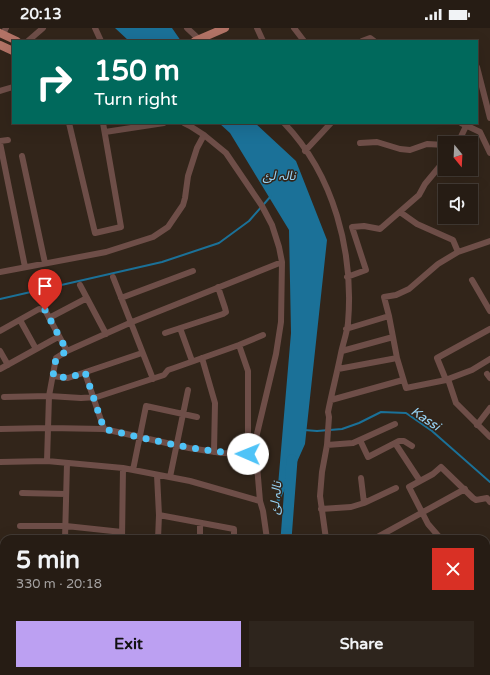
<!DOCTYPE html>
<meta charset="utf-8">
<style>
:root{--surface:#261c14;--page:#2e251d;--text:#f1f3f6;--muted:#a4a1a0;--line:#423a34;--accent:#bca0f2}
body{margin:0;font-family:"Varela Round","Noto Sans Arabic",sans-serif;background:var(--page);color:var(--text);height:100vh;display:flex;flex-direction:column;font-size:15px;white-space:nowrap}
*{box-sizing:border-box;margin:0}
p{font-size:13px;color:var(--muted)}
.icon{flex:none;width:22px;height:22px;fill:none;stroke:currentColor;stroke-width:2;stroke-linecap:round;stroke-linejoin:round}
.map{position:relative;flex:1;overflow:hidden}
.drawer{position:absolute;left:0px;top:507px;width:490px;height:140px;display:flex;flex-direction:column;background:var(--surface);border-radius:12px 12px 0 0;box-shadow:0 4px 16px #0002,0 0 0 1px var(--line)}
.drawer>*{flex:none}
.hud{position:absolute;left:12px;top:12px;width:466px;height:84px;border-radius:0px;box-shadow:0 4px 16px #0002,0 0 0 1px var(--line);background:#00695c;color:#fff;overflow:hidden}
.needle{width:26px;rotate:162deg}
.tools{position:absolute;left:438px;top:108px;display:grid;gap:8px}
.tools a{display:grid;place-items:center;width:40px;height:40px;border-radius:0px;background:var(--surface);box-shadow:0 4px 16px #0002,0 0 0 1px var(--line);font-size:20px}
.pin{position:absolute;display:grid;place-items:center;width:34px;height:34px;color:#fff;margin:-41px -17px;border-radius:50% 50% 50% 0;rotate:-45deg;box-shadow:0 0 4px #0007}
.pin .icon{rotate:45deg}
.me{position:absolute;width:44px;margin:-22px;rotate:271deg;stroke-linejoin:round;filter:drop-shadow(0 0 3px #0008)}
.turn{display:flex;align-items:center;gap:14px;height:84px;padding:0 16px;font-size:18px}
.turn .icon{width:52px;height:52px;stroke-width:2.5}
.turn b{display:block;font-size:28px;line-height:34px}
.round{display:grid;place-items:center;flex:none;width:42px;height:42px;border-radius:0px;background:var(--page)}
.headline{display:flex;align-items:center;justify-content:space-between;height:68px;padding:0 16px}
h1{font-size:24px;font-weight:700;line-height:30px}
.button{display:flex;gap:8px;margin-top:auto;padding:8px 16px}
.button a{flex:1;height:46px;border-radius:0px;background:var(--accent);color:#111;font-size:16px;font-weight:700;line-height:46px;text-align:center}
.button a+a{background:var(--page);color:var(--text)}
.status{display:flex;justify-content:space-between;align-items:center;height:28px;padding:0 20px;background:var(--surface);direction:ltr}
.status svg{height:11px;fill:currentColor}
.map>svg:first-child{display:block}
.water{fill:#1b7198}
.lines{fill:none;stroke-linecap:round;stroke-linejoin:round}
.stream{stroke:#1b7198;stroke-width:2}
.river{stroke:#1b7198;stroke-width:11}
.minor{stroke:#6e4e48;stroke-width:6}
.major{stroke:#b37366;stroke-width:8}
.route{stroke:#4fc3f7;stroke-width:7;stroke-dasharray:0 12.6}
.labels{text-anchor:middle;stroke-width:3;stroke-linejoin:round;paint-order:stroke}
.water-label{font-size:13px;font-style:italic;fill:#98d4f6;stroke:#32251a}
</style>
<div class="status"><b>20:13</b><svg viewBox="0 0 49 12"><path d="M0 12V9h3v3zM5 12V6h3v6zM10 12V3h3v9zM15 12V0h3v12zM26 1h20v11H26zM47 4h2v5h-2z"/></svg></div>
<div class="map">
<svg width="490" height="647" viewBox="0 0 490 647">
<rect width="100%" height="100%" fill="#32251a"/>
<!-- water -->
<path class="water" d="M115 0H172L181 13H129Z
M219 95H255L296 133 327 212 305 416 276 481 291 305 289 202 230 105Z"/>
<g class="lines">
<!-- stream -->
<path class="stream" d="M0 271 162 234 219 215 249 193 271 168
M304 402 317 403 342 401 359 395 381 384 406 385 432 403 490 454"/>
<!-- river -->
<path class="river" d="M286 511 292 432
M327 643 329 647"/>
<!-- minor -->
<path class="minor" d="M95 0 101 13
M187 0 201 13
M257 0 263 13
M294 0 304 13
M3 6 6 0
M28 13 43 0
M362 13 370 10 374 13
M477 39 490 90
M0 63 13 59
M69 95 95 205 121 199 103 95
M184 95 190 98 204 107 226 125 262 178 272 197 279 219 282 234 281 294 276 326 255 414 260 473 263 483 267 511
M284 95C334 147 354 224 348 295 347 305 343 315 341 325 337 345 332 364 328 384L329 389 327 417 322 444 320 468 326 511
M461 95 480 104 490 125
M105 104 164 95
M0 113 8 112
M0 115 25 239
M360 115 377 114 400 121 410 122 427 116 445 117
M458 115 466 98
M305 123 331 95
M22 128 45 235
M400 184 417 196 453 212 458 224 490 213
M0 244 106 224 153 209 168 199 183 177 185 170 188 148 197 120 204 107
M113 249 153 351
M347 249 366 242 352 199 364 198 380 201 419 167 425 156 445 132
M472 252 490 283
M80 257 106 306
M121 270 193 243
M389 288 397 330 406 360 446 352
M49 290 87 270
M20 292 36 321
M180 300 192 333
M346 301 389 288 384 269 396 267 409 261 438 236 458 224
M490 301 437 330 446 352 448 351 456 375 490 409
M0 303 39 281 45 282 67 323
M165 305 223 286 226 284 225 280 218 259
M239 317 248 343V426
M0 323 8 337
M342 323 393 309
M202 330 215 375 214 424
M0 341 58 309
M338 341 397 330
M85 345 104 401
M487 346 490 350
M53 348 68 350 142 325
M448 351 472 342 490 331
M4 369 49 368 81 370 97 369 164 347 168 342 174 340 239 317 263 307
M331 372 403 352
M477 397 490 380
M0 401 49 400 104 401 189 420 222 425 256 426
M360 412 368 429 399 413H404L412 418
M395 415 420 453
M327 417 353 415 395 396
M47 433 49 368 56 330 67 323 132 294 282 234
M0 434 47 433 123 440 190 453 260 473
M133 442 146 378 197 389
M157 447 159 487 158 511
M170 449 188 362
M361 450 364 475
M22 465 66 466
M321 481 351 479 364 475 396 460
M159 487 234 501V511
M20 498H66L122 504
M65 511 67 435
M122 511 123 440
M200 511V495
M374 511 465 461
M441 511 428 496 409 459 433 446 441 439 473 470 476 472 487 470 490 474
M0 547 4 546
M0 562 4 570
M486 566 490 563
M486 570 490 572
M486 586 490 585
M486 625H490
M0 630 4 636
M11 643 14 647
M167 643V647
M197 643V647
M221 643 222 647
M259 643 260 647
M301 643 303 647
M367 643 369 647
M398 643 400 647
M417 643 419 647
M447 643 448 647
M119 647V643"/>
<!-- major -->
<path class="major" d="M0 5 17 13
M195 13 225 0
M0 17 13 23"/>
</g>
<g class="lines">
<!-- route -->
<path class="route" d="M45 282 67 323 56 330 53 348 68 350 85 344 104 401C152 412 199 424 248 426"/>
</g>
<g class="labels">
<!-- water labels -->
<g class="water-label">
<text x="279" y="152">نالہ لئ</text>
<text transform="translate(426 390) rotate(34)" y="5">Kassi</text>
<text transform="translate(275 470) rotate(-85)" y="5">نالہ لئ</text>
</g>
</g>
</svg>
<div class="tools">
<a><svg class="needle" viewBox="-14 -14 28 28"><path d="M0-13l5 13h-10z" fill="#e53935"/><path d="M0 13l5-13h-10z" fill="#a4a1a0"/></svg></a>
<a><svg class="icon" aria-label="sound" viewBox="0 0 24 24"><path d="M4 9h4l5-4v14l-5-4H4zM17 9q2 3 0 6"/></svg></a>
</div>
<div class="pin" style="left:45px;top:282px;background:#d93025"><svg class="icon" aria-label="arrive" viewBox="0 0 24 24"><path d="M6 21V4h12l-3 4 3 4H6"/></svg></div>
<svg class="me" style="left:248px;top:426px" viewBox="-20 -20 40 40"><circle r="19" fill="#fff"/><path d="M0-13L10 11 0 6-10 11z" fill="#4fc3f7"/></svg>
<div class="hud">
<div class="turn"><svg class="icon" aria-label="right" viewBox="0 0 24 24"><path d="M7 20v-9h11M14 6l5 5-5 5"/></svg><div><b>150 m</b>Turn right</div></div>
</div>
<section class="drawer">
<div class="headline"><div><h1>5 min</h1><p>330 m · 20:18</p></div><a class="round" style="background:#d93025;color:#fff"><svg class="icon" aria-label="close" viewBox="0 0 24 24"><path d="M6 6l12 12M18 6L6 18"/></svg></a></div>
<div class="button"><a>Exit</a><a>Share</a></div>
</section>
</div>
